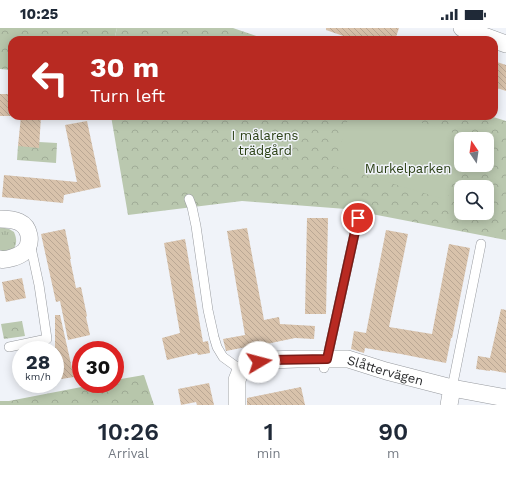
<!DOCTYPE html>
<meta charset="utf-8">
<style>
:root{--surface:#fff;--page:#f2f2f3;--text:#1f2937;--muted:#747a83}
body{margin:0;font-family:"Work Sans",sans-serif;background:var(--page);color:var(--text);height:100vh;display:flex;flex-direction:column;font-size:15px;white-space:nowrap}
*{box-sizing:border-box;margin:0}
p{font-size:13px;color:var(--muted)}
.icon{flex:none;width:22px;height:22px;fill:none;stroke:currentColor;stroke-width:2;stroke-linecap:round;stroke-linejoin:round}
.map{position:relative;height:377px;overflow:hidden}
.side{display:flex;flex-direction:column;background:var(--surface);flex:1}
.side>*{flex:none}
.top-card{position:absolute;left:8px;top:8px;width:490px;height:84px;border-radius:12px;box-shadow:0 2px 10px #0003;background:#b82a22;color:#fff;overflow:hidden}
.needle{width:26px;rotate:347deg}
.fabs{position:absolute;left:454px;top:104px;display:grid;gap:8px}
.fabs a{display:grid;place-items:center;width:40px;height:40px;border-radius:8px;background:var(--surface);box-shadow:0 2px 10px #0003;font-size:20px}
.speed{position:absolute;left:12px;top:313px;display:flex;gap:8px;font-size:20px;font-weight:700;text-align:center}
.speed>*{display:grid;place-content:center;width:52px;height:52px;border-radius:50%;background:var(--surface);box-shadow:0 2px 10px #0003;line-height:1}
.speed small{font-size:10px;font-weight:400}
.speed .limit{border:6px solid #d22;background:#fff;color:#111}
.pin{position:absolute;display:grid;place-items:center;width:34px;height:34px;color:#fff;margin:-17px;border:2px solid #fff;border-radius:50%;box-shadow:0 1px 4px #0007}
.me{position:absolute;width:44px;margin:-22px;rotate:82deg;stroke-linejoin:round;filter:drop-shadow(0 0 3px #0008)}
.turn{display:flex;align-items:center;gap:14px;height:84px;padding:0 16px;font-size:18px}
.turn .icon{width:52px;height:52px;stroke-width:2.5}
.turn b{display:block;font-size:28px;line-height:34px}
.eta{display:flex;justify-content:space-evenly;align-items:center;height:68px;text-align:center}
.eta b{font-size:24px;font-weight:600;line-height:28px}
.status{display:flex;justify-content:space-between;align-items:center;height:28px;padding:0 20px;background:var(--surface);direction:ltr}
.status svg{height:11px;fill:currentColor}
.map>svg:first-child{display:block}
.grass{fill:url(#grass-tufts)}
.forest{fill:url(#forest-crowns)}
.park{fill:url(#park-crowns);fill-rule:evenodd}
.pitch{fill:#bac8af}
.building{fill:url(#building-back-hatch)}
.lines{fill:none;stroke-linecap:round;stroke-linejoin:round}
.service-casing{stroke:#979a9f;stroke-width:10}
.minor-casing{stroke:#979a9f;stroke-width:18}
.service{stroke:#fff;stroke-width:9}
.minor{stroke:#fff;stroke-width:17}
.route-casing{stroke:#781b16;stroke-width:10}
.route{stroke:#b82a22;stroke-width:7}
.labels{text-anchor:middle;stroke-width:3;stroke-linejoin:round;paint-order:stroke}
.park-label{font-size:13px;fill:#2c4116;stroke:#f0f3f9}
.street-label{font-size:13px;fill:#2f3032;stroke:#f0f3f9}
</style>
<div class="status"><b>10:25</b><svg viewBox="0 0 49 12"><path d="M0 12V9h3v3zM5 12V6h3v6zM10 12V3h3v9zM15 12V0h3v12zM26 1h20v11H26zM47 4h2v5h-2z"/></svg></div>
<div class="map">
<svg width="506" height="377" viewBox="0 0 506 377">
<defs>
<pattern id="grass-tufts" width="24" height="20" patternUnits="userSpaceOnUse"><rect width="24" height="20" fill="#bac8af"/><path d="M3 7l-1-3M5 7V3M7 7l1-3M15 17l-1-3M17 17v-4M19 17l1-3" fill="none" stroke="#a0ac97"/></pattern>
<pattern id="forest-crowns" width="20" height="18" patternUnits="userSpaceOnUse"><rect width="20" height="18" fill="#b7c6ab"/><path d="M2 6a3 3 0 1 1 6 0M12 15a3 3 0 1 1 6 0" fill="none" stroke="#9eaa94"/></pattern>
<pattern id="park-crowns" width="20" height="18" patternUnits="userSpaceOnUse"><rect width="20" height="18" fill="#bac8af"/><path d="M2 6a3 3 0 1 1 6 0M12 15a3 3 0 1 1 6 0" fill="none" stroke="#a0ac97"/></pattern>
<pattern id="building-back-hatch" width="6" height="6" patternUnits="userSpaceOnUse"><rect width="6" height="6" fill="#d8c2ab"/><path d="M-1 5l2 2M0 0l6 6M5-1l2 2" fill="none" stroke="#baa794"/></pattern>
</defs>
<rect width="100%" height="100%" fill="#f0f3f9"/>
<!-- grass -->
<path class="grass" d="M0 199 9 201 14 204C17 211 17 216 13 222L0 224Z"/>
<!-- forest -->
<path class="forest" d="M0 0H117L114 12H12V42L0 41Z
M144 347 154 377H0V373H9L97 356H115V352Z"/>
<!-- park -->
<path class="park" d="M117 0H233L268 12H114Z
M111 88H490L506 93V212L346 181 242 173 128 187ZM461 111H487V137H461ZM461 159H487V185H461Z
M39 114 57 115 56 135 17 132 18 118Z
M22 293 25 308 4 311 1 296Z"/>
<!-- pitch -->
<path class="pitch" d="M349 88H400L467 109 466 111H461V128L447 172 334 138Z"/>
<!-- building -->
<path class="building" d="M326 0H399L395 12H355L326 2Z
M494 33 506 37V63L494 59Z
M0 66H12V88H0Z
M21 88H41L39 120 18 118Z
M87 93 101 159 64 167 63 175 2 169 4 147 77 154 65 97Z
M307 190H328L326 286H305Z
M247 200 264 292 279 289 280 296 315 298 314 311 295 310 257 318 256 317 226 323 223 311 245 307 227 203Z
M65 201 71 231H70L76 260 81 259 87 288 86 289 90 307 68 312 60 273 56 274 41 206Z
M386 202 408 206 389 299 432 306 449 216 470 220 452 310H451L446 335 401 326 365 320 364 325 351 321 354 303 366 305Z
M185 211 203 314 208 313 210 325 198 327 197 325 167 332 162 310 180 305 164 215Z
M22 250 26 270 6 274 2 254Z
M501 281 506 282V345L490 342V343L476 341 478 328 490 330Z
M55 287H60L74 349 55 352Z
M209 355 214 377H197L196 374 181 377 178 361Z
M301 359 305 377H247V370Z"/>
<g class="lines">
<!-- service casing -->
<g class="service-casing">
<path id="service" d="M189 171 192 179 196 198 208 282 214 309 217 319 223 329 241 342
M9 319 47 311 39 257 30 215
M324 340 327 331 358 190
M452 360 481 216"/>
</g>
<!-- minor casing -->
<g class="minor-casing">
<g id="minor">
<path d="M462 0 506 16"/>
<path d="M0 191C6 191 13 191 19 194 30 199 33 215 24 224 19 228 6 233 0 231"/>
<path id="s1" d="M237 377V352L241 342 248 337 270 332 297 331H348L386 343 452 360 506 370"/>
<path d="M449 377 452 360"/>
</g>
</g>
<!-- service -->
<use href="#service" class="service"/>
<!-- minor -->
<use href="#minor" class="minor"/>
</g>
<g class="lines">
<!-- route casing -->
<g class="route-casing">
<path id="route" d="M259 334 270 332 327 331 358 190"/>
</g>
<!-- route -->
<use href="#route" class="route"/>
</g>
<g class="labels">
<!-- park labels -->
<g class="park-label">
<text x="265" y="112">I målarens<tspan x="265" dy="15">trädgård</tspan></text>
<text x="408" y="145">Murkelparken</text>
</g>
<!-- street labels -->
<g class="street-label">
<text dy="5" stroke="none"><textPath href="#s1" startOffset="184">Slåttervägen</textPath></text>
</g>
</g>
</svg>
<div class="fabs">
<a><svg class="needle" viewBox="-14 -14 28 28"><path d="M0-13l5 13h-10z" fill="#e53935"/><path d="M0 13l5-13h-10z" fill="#747a83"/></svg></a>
<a><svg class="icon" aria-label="search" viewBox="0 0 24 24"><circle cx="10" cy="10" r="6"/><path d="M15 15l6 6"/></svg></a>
</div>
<div class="speed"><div>28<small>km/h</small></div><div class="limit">30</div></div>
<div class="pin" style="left:358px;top:190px;background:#d93025"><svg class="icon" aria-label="arrive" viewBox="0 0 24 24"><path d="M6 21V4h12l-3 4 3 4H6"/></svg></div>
<svg class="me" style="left:259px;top:334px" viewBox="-20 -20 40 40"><circle r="19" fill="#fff"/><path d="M0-13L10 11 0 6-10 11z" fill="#b82a22"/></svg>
<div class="top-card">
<div class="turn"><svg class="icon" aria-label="left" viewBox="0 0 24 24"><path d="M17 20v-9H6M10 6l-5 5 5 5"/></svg><div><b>30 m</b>Turn left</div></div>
</div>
</div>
<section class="side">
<div class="eta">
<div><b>10:26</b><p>Arrival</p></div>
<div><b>1</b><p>min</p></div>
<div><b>90</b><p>m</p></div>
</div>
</section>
